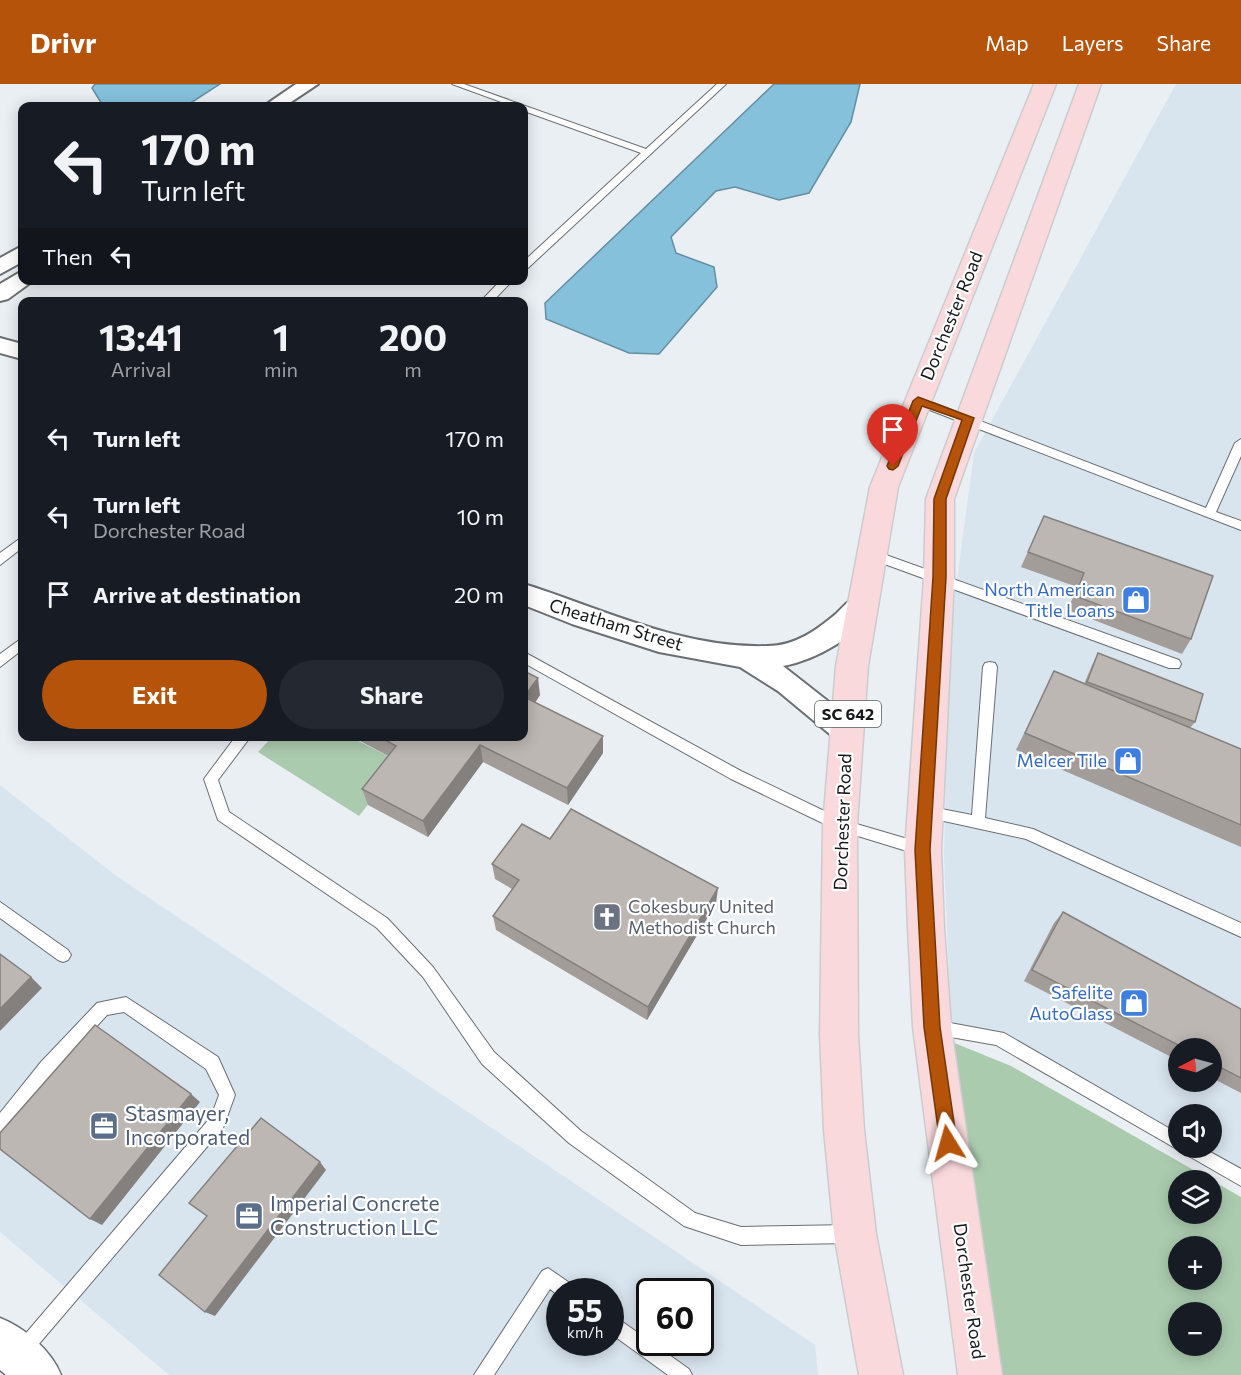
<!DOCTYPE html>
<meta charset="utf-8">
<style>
:root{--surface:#171b24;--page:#242831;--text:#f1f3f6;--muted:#9ea1a6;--accent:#b45309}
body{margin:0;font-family:Commissioner,sans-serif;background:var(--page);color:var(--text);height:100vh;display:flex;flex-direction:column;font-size:22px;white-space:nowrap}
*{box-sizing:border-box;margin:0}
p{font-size:20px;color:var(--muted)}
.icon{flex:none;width:33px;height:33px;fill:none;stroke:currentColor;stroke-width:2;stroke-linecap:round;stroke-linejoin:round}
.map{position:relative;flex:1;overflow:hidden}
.side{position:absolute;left:18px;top:213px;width:510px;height:444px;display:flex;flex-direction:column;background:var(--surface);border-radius:12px;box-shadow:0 3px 15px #0003}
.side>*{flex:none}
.banner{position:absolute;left:18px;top:18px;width:510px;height:183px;border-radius:12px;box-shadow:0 3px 15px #0003;background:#171b24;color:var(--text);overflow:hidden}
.needle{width:39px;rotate:264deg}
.buttons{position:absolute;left:1168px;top:954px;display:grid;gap:12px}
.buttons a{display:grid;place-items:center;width:54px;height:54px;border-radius:50%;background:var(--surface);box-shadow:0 3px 15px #0003;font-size:30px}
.speed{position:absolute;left:546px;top:1194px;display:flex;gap:12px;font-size:30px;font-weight:700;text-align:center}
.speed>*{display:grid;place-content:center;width:78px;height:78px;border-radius:50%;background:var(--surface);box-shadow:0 3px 15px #0003;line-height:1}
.speed small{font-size:15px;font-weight:400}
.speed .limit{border:3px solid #111;border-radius:9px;background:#fff;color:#111}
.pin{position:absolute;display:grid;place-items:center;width:51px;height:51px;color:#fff;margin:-62px -26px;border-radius:50% 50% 50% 0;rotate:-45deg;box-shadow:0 0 6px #0007}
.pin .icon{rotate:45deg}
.me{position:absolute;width:66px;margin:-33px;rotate:352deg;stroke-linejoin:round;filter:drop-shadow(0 0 4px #0008)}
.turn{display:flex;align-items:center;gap:21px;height:126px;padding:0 24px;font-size:27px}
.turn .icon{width:78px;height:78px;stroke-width:2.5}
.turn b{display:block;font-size:42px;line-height:51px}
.then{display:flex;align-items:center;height:57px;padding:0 24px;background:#0003;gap:12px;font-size:22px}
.eta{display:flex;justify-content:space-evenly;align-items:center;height:102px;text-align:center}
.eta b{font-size:36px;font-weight:700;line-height:42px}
.action{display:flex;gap:12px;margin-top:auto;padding:12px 24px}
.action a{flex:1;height:69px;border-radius:36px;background:var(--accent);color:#fff;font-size:24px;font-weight:700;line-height:69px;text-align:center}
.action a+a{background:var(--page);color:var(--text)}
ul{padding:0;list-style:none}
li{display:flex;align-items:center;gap:18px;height:78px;padding:0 24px}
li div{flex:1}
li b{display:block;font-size:22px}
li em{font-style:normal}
header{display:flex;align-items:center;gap:36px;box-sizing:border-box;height:84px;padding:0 30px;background:var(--accent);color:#fff}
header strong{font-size:28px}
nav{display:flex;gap:33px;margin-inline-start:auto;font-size:21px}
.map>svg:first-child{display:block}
.built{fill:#d8e4ee;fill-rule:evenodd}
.green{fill:#abcbaf;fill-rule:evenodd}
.water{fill:#85c1db;stroke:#648ea1;stroke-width:1.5}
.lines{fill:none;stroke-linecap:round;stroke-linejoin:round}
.service-casing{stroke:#6a6f73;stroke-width:2}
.minor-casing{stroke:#6a6f73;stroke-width:4}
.secondary-casing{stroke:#6a6f73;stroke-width:3}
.primary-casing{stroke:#cccccd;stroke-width:3}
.service{fill:#fff;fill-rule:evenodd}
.minor{fill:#fff;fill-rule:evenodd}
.secondary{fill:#fff;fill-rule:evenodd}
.primary{fill:#f9d9dc;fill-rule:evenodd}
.wall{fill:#a39d9a}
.shaded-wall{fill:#84807d}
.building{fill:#bdb7b3;stroke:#84807d;stroke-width:1.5}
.route{fill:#b45309;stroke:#753606;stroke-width:1.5}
.labels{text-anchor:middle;stroke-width:4.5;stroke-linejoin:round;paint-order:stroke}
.shield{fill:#fff;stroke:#5c5d5f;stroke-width:1.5}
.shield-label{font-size:16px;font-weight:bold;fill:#16181a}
.street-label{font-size:18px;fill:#16181a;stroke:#fff}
.shop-label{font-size:18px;fill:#366cbe;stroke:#fff;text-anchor:end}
.worship-label{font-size:18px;fill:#5b616d;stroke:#fff;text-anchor:start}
.near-service-label{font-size:21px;fill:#4e5e75;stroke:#fff;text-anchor:start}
</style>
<header>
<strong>Drivr</strong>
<nav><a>Map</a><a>Layers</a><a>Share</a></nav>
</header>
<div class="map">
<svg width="1241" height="1291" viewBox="0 0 1241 1291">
<rect width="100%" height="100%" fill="#eaeff4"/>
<!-- built -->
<path class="built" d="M1176 0H1241V1094L1188 1064H1212V1030H1179V1059L998 954 951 945 944 771 949 555 974 369ZM1179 964H1212V998H1179Z
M0 701 115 791 815 1261 818 1291H169L0 1148ZM560 1208H610V1258H560ZM650 1208H700V1258H650Z"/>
<!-- green -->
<path class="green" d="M272 653H351L401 679 359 732 258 668Z
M952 958 1011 982 1241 1113V1291H1002ZM1179 1096H1212V1130H1179ZM1179 1162H1212V1196H1179ZM1179 1228H1212V1262H1179Z"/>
<!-- water -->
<path class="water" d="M95 0H220L186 22H103L92 4Z
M774 0H860L851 38 809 109 779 116 735 103 716 107 671 153 676 169 714 183 717 203 659 270 629 269 546 235 545 219Z"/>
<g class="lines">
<!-- service casing -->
<g class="service-casing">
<path id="service" d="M452 0H464L646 65 717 0H726L528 184 524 185V177L641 69 524 27V22H512Z
M501 196H513L492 218H480Z
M918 313 1206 424 1235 359 1241 355V372L1216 428 1241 437V446L914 320V314Z
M22 453V464L0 481V469Z
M872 466 1179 576 1181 580 1179 584H1169L868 474 866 471Z
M22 554V566L0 583V570Z
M524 568 741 687 843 736 928 761 930 766 928 771 923 772 835 745 731 695 524 579Z
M990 578 995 579 997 583 985 734 1033 745 1241 839V853L1026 755 921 732 919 728 921 724 926 722 972 731 983 583 985 579Z
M236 652H251L218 696 229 728 387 834 433 883 494 968 581 1047 695 1129 741 1143 851 1141 857 1144 860 1150 857 1156 851 1159 741 1161 684 1142 569 1059 482 980 423 893 377 844 218 736 204 695Z
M0 818 68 866 71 871 68 876 63 878 58 876 0 834Z
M126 913 218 973 235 1011 223 1044 27 1274 21 1277 15 1274 12 1268 15 1262 211 1033 219 1011 206 985 124 928 107 931 53 990 6 1048 0 1050V1029L41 978 97 919Z
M934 936 1004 949 1179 1050V1064H1203L1241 1085V1102L996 961 928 949 926 944 928 939Z
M548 1184 574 1202 577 1208H560V1213L550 1205 494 1291H474L542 1187Z
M610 1229 689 1285 692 1291H668L610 1249Z"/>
</g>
<!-- minor casing -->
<g class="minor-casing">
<path id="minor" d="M296 0H318L285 22H264Z
M22 162V178L0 190V174Z
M22 187V196H31L30 199 8 215 0 217V200Z
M0 254 22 260V275L0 269Z
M524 500C603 525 682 565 768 562 795 562 817 546 837 529 842 524 848 517 854 514 860 511 865 513 871 515L875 522C859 552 816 576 783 582L857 640 861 648 857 656 847 660 837 656 778 607 740 583 659 568 572 540 524 521Z"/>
</g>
<!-- secondary casing -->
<g class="secondary-casing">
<path id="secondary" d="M0 1234C25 1244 51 1266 61 1291H6L0 1286Z"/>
</g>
<!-- primary casing -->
<g class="primary-casing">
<path id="primary" d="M1034 0H1056L898 403 868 582 857 741 858 950 864 1046 876 1150 903 1291H859L834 1150 824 1046 820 950 823 741 836 582 870 403Z
M1079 0H1101L954 415V493L941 766 944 844 951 943 1002 1291H958L913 943 908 844 905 766 924 493 926 415Z"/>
</g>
<!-- service -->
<use href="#service" class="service"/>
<!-- minor -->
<use href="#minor" class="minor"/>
<!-- secondary -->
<use href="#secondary" class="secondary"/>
<!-- primary -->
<use href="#primary" class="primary"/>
</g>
<!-- wall -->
<path class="wall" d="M1044 432 1191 555 1182 570 1068 526 1077 503 1021 483Z
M1098 569 1195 638 1190 644 1241 665V763L1016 666 1054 587 1084 600 1093 579Z
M524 587 540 611 535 619 603 669 568 721 483 678 428 753 368 721 362 705 388 672 351 652H524Z
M550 755 716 819 647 936 496 846 493 832 512 805 495 795 492 780Z
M1063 828 1241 925V1009L1212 994V964H1179V977L1024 897 1054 839Z"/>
<!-- shaded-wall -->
<path class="shaded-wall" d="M538 594 540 611 526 631 524 613Z
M603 652V669L568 721 567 704Z
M480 661 483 678 428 753 423 737Z
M718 804 716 819 647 936 648 923Z
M31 893 42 904 0 947V925Z
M191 1010 200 1018 102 1141 90 1135Z
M320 1078 326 1086 215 1232 205 1228Z"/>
<!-- building -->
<path class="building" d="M1044 432 1213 492 1191 555 1075 512 1084 489 1028 468Z
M1098 569 1203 610 1195 638 1087 598Z
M524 587 538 594 524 613 603 652 567 704 480 661 423 737 362 705 396 662 378 652H524Z
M1054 587 1241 665V741L1025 649Z
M571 725 718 804 648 923 493 832 519 796 492 780 522 740 550 755Z
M1063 828 1241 925V994L1212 979V964H1184L1032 886Z
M0 870 31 893 0 925Z
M95 941 191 1010 90 1135 0 1065V1049Z
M261 1034 320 1078 205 1228 159 1191 207 1132 189 1119Z"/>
<!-- route -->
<path class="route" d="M918 313 974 334 946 415V493L930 766 940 943 957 1059 954 1065 948 1068 942 1065 940 1059 924 943 915 766 933 493 934 415 962 336 922 322 898 382 893 386 889 385 887 382 913 317Z"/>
<!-- icons -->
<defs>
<g id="shop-square" transform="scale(1.5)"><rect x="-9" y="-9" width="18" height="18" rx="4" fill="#3f7fe0" stroke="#fff"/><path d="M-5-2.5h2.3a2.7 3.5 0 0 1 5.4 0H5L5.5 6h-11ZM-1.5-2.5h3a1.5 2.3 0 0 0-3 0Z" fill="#fff"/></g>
<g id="church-square" transform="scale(1.5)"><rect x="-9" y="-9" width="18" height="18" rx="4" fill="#6b7280" stroke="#fff"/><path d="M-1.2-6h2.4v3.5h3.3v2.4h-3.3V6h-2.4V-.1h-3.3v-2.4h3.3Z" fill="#fff"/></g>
<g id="office-square" transform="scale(1.5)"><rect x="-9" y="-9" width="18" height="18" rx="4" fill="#5c6f8a" stroke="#fff"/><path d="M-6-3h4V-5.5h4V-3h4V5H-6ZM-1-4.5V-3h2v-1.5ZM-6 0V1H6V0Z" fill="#fff"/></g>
</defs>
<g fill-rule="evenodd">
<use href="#shop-square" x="1136" y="516"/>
<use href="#shop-square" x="1128" y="677"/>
<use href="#church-square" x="607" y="833"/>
<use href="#shop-square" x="1134" y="919"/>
<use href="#office-square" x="104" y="1042"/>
<use href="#office-square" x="249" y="1132"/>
</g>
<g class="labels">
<!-- shield labels -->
<rect class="shield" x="815" y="617" width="66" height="26" rx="4.5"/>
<g class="shield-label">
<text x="848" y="636">SC 642</text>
</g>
<!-- street labels -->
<g class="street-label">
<text transform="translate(952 232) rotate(-68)" y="6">Dorchester Road</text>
<text transform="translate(616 541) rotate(17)" y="6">Cheatham Street</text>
<text transform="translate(843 738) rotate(-88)" y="6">Dorchester Road</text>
<text transform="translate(969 1207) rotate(82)" y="6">Dorchester Road</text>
</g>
<!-- shop labels -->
<g class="shop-label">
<text x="1115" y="512">North American<tspan x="1115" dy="21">Title Loans</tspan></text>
<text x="1107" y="683">Melcer Tile</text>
<text x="1113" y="915">Safelite<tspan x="1113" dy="21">AutoGlass</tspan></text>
</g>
<!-- worship labels -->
<g class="worship-label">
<text x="628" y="829">Cokesbury United<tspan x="628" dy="21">Methodist Church</tspan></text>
</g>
<!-- near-service labels -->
<g class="near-service-label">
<text x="125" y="1037">Stasmayer,<tspan x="125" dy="24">Incorporated</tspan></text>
<text x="270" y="1127">Imperial Concrete<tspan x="270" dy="24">Construction LLC</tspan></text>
</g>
</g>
</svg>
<div class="buttons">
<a><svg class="needle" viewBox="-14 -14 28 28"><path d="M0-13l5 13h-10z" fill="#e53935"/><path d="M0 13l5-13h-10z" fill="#9ea1a6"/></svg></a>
<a><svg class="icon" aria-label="sound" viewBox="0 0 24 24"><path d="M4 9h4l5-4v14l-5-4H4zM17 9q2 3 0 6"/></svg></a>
<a><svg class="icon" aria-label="layers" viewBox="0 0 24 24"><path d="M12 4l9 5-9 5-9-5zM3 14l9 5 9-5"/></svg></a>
<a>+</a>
<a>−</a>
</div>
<div class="speed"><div>55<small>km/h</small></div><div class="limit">60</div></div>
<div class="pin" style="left:893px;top:382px;background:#d93025"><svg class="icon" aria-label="arrive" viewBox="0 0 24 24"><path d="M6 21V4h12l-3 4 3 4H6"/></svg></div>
<svg class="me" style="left:948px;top:1059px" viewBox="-20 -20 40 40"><path d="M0-17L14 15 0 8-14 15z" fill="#b45309" stroke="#fff" stroke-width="4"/></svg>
<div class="banner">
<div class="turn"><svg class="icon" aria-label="left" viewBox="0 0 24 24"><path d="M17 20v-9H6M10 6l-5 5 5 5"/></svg><div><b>170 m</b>Turn left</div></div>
<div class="then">Then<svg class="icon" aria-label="left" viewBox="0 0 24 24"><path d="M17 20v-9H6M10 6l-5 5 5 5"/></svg></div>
</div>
<section class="side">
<div class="eta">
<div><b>13:41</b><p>Arrival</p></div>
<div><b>1</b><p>min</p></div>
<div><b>200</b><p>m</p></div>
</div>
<ul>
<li><svg class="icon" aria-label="left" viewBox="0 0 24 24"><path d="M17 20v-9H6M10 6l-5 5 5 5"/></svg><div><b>Turn left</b></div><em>170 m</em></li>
<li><svg class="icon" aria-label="left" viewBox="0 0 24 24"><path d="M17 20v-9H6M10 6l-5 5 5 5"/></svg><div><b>Turn left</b><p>Dorchester Road</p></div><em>10 m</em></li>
<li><svg class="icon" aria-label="arrive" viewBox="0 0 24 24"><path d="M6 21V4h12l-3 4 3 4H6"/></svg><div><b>Arrive at destination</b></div><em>20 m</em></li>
</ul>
<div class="action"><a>Exit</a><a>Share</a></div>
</section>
</div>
